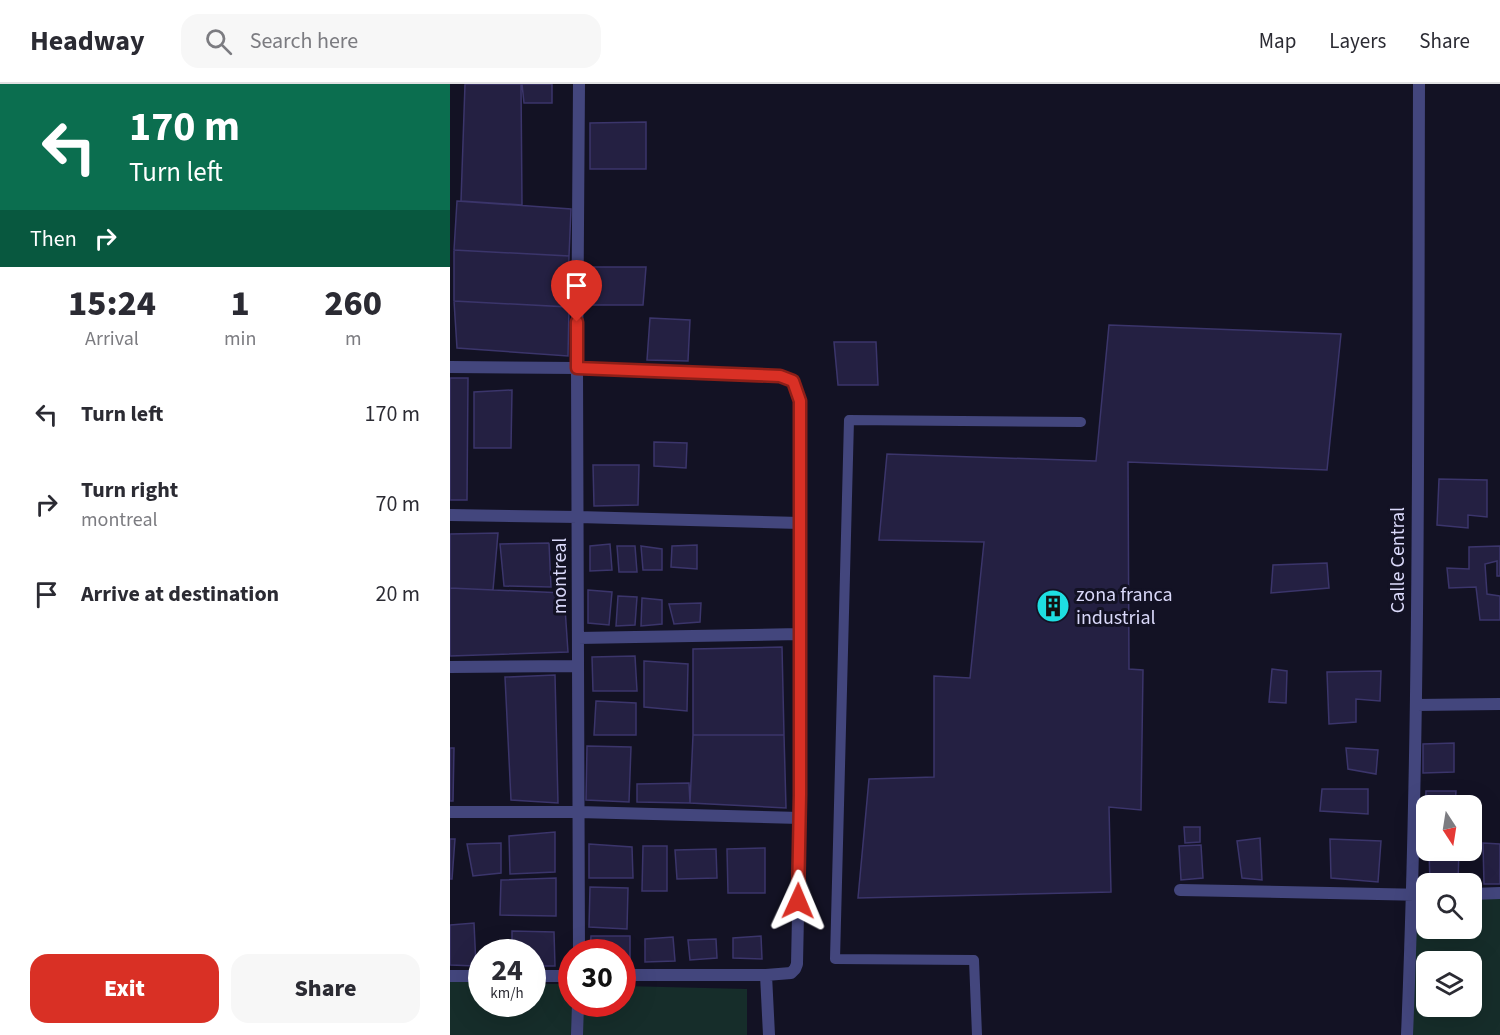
<!DOCTYPE html>
<style>
:root{--surface:#fff;--page:#f7f7f7;--text:#2b2b33;--muted:#7c7c81;--line:#e1e1e2;--accent:#d93025}
body{margin:0;font-family:"Source Sans 3",sans-serif;background:var(--page);color:var(--text);height:100vh;display:flex;flex-direction:column;font-size:22px;white-space:nowrap}
*{box-sizing:border-box;margin:0}
p{font-size:20px;color:var(--muted)}
.icon{flex:none;width:33px;height:33px;fill:none;stroke:currentColor;stroke-width:2;stroke-linecap:round;stroke-linejoin:round}
.map{position:relative;flex:1;overflow:hidden}
.sheet{display:flex;flex-direction:column;background:var(--surface);width:450px}
.sheet>*{flex:none}
.top-card{background:#0b6e4f;color:#fff;overflow:hidden}
.needle{width:39px;rotate:168deg}
.controls{position:absolute;left:966px;top:711px;display:grid;gap:12px}
.controls a{display:grid;place-items:center;width:66px;height:66px;border-radius:12px;background:var(--surface);box-shadow:0 6px 24px #0002;font-size:30px}
.speed{position:absolute;left:18px;top:855px;display:flex;gap:12px;font-size:30px;font-weight:700;text-align:center}
.speed>*{display:grid;place-content:center;width:78px;height:78px;border-radius:50%;background:var(--surface);box-shadow:0 6px 24px #0002;line-height:1}
.speed small{font-size:15px;font-weight:400}
.speed .limit{border:9px solid #d22;background:#fff;color:#111}
.pin{position:absolute;display:grid;place-items:center;width:51px;height:51px;color:#fff;margin:-62px -26px;border-radius:50% 50% 50% 0;rotate:-45deg;box-shadow:0 0 6px #0007}
.pin .icon{rotate:45deg}
.me{position:absolute;width:66px;margin:-33px;rotate:1deg;stroke-linejoin:round;filter:drop-shadow(0 0 4px #0008)}
.turn{display:flex;align-items:center;gap:21px;height:126px;padding:0 30px;font-size:27px}
.turn .icon{width:78px;height:78px;stroke-width:2.5}
.turn b{display:block;font-size:42px;line-height:51px}
.then{display:flex;align-items:center;height:57px;padding:0 30px;background:#0003;gap:12px;font-size:22px}
.eta{display:flex;justify-content:space-evenly;align-items:center;height:102px;text-align:center}
.eta b{font-size:36px;font-weight:800;line-height:42px}
.action{display:flex;gap:12px;margin-top:auto;padding:12px 30px}
.action a{flex:1;height:69px;border-radius:18px;background:var(--accent);color:#fff;font-size:24px;font-weight:800;line-height:69px;text-align:center}
.action a+a{background:var(--page);color:var(--text)}
ul{padding:0;list-style:none}
li{display:flex;align-items:center;gap:18px;height:90px;padding:0 30px}
li div{flex:1}
li b{display:block;font-size:22px}
li em{font-style:normal}
header{display:flex;align-items:center;gap:36px;box-sizing:border-box;height:84px;padding:0 30px;background:var(--surface);border-bottom:2px solid var(--line)}
header strong{font-size:28px}
nav{display:flex;gap:33px;margin-inline-start:auto;font-size:21px}
.search{width:420px;height:54px;background:var(--page);display:flex;align-items:center;gap:15px;box-sizing:border-box;padding:0 21px;border-radius:18px;color:var(--muted);font-size:22px}
main{display:flex;flex:1;min-height:0}
.map>svg:first-child{display:block}
.green{fill:#162d2a;fill-rule:evenodd}
.building{fill:#242042;stroke:#3b356b;stroke-width:1.5}
.lines{fill:none;stroke-linecap:round;stroke-linejoin:round}
.lane{stroke:#43467d;stroke-width:10}
.street{stroke:#43467d;stroke-width:12}
.route-casing{stroke:#8d1f18;stroke-width:15}
.route{stroke:#d93025;stroke-width:10}
.labels{text-anchor:middle;stroke-width:6;stroke-linejoin:round;paint-order:stroke}
.street-label{font-size:20px;fill:#dad9fa;stroke:#131224}
.poi-label{font-size:20px;fill:#dad9fa;stroke:#131224;text-anchor:start}
</style>
<header>
<strong>Headway</strong>
<div class="search"><svg class="icon" aria-label="search" viewBox="0 0 24 24"><circle cx="10" cy="10" r="6"/><path d="M15 15l6 6"/></svg>Search here</div>
<nav><a>Map</a><a>Layers</a><a>Share</a></nav>
</header>
<main>
<section class="sheet">
<div class="top-card">
<div class="turn"><svg class="icon" aria-label="left" viewBox="0 0 24 24"><path d="M17 20v-9H6M10 6l-5 5 5 5"/></svg><div><b>170 m</b>Turn left</div></div>
<div class="then">Then<svg class="icon" aria-label="right" viewBox="0 0 24 24"><path d="M7 20v-9h11M14 6l5 5-5 5"/></svg></div>
</div>
<div class="eta">
<div><b>15:24</b><p>Arrival</p></div>
<div><b>1</b><p>min</p></div>
<div><b>260</b><p>m</p></div>
</div>
<ul>
<li><svg class="icon" aria-label="left" viewBox="0 0 24 24"><path d="M17 20v-9H6M10 6l-5 5 5 5"/></svg><div><b>Turn left</b></div><em>170 m</em></li>
<li><svg class="icon" aria-label="right" viewBox="0 0 24 24"><path d="M7 20v-9h11M14 6l5 5-5 5"/></svg><div><b>Turn right</b><p>montreal</p></div><em>70 m</em></li>
<li><svg class="icon" aria-label="arrive" viewBox="0 0 24 24"><path d="M6 21V4h12l-3 4 3 4H6"/></svg><div><b>Arrive at destination</b></div><em>20 m</em></li>
</ul>
<div class="action"><a>Exit</a><a>Share</a></div>
</section>
<div class="map">
<svg width="1050" height="951" viewBox="0 0 1050 951">
<rect width="100%" height="100%" fill="#131224"/>
<!-- green -->
<path class="green" d="M1050 809V951H957L963 811H976V844H1022V810ZM976 878H1022V922H976Z
M0 898H31L32 920H82L83 900H121L122 920H172L173 902 297 905V951H0Z"/>
<!-- building -->
<path class="building" d="M15 0H71L72 121 11 117Z
M72 0H102V19H74Z
M196 38V85H140V39Z
M7 117 121 125 119 172 4 166Z
M4 166 119 172 117 223 4 217Z
M143 183H196L193 221H142Z
M4 217 119 223 118 272 7 264Z
M200 234 240 236 238 277 197 276Z
M659 241 891 250 877 386 678 378 679 585 693 586 691 726 659 723 661 808 408 814 419 695 484 693V592L520 594 534 458 429 456 437 370 646 377Z
M384 258H426L428 301H388Z
M0 294H18L17 416H0Z
M62 306 61 364H24V308Z
M204 358 237 359 236 384 204 382Z
M143 381H189L188 421 144 422Z
M989 395 1037 396V433L1018 431V444L987 441Z
M48 449 43 506 0 504V450Z
M99 459 101 503 54 502 50 460Z
M160 460 162 486 140 487V462Z
M247 461V485L221 483 222 462Z
M167 462H185L187 488H169Z
M191 462 212 465V486H193Z
M1050 462V492H1047V477L1035 480 1037 510 1050 512V536H1030L1026 503 999 504 997 484 1019 485V463Z
M877 479 879 504 821 509 823 481Z
M0 504 114 509 118 568 0 572Z
M138 506 162 508 159 541 138 539Z
M168 512 187 513 185 541 166 542Z
M192 514 212 516V540L191 542Z
M251 519 250 538 224 540 219 520Z
M332 563 334 651H243V565Z
M185 572 187 607H143L142 573Z
M194 577 238 580 237 627 194 623Z
M822 585 837 587 836 619 819 618Z
M931 587 930 617 906 615V638L879 640 877 588Z
M105 591 108 719 61 716 55 593Z
M146 617 186 619V651H144Z
M243 651H334L336 724 240 719Z
M1004 659V688L973 689V660Z
M137 662 181 663 179 718 136 716Z
M0 664H4L3 717H0Z
M896 664 928 666 926 690 898 685Z
M239 699 240 719 187 718V700Z
M872 705H918V730L870 727Z
M976 707H1006L1005 722H976V732H975Z
M734 743H750V758L735 759Z
M105 748V788L60 790 59 752Z
M810 754 812 796 792 794 787 757Z
M0 755H5L2 795H0Z
M880 755 931 757 928 798 881 794Z
M51 759V789L23 792 17 760Z
M1033 759 1050 760V800H1034Z
M139 760 182 763 183 794H139Z
M751 761 753 794 731 796 729 762Z
M193 762H217V807H192Z
M315 764V809H278L277 765Z
M266 765 267 794 227 795 225 766Z
M979 766H1009L1008 798H980Z
M106 794V832L50 831 51 796Z
M140 803 178 804 177 845 139 843Z
M24 839 26 882 0 881V841Z
M62 847 104 848 105 882H82V868H62Z
M141 852H180V875H172V868H140Z
M311 852 312 875 283 874V854Z
M223 853 225 877 195 878V855Z
M266 855 267 874 240 876 238 856Z"/>
<g class="lines">
<!-- lane -->
<path class="lane" d="M527 951 524 876 385 875 399 336 631 338"/>
<!-- street -->
<path class="street" d="M129 0 127 284 129 868
M0 283 127 284 330 292 343 297 350 317V734L347 880 345 885 341 889 316 891H172
M0 431 128 433 350 439
M128 554 350 550
M0 583 128 582
M966 621 1050 620
M0 728H129L350 734
M730 806 976 811
M1022 810 1050 809
M316 891 319 951
M0 892H32
M82 892H122
M127 951 128 920
M957 951C970 634 968 317 969 0"/>
</g>
<g class="lines">
<!-- route casing -->
<g class="route-casing">
<path id="route" d="M127 238V284L330 292 343 297 350 317V711L348 817"/>
</g>
<!-- route -->
<use href="#route" class="route"/>
</g>
<!-- icons -->
<defs>
<g id="building-disc" transform="scale(1.725)"><circle r="9.5" fill="#1edee1" stroke="#131224"/><path d="M-4-6H4V6H1V3H-1V6H-4ZM-2.5-4.3h1.7v1.8h-1.7ZM.8-4.3h1.7v1.8H.8ZM-2.5-1h1.7V.8h-1.7ZM.8-1h1.7V.8H.8Z" fill="#111"/></g>
</defs>
<g fill-rule="evenodd">
<use href="#building-disc" x="603" y="522"/>
</g>
<g class="labels">
<!-- street labels -->
<g class="street-label">
<text transform="translate(947 476) rotate(-90)" y="7">Calle Central</text>
<text transform="translate(109 492) rotate(-90)" y="7">montreal</text>
</g>
<!-- poi labels -->
<g class="poi-label">
<text x="626" y="517">zona franca<tspan x="626" dy="23">industrial</tspan></text>
</g>
</g>
</svg>
<div class="controls">
<a><svg class="needle" viewBox="-14 -14 28 28"><path d="M0-13l5 13h-10z" fill="#e53935"/><path d="M0 13l5-13h-10z" fill="#7c7c81"/></svg></a>
<a><svg class="icon" aria-label="search" viewBox="0 0 24 24"><circle cx="10" cy="10" r="6"/><path d="M15 15l6 6"/></svg></a>
<a><svg class="icon" aria-label="layers" viewBox="0 0 24 24"><path d="M12 4l9 5-9 5-9-5zM3 14l9 5 9-5"/></svg></a>
</div>
<div class="speed"><div>24<small>km/h</small></div><div class="limit">30</div></div>
<div class="pin" style="left:127px;top:238px;background:#d93025"><svg class="icon" aria-label="arrive" viewBox="0 0 24 24"><path d="M6 21V4h12l-3 4 3 4H6"/></svg></div>
<svg class="me" style="left:348px;top:817px" viewBox="-20 -20 40 40"><path d="M0-17L14 15 0 8-14 15z" fill="#d93025" stroke="#fff" stroke-width="4"/></svg>
</div>
</main>
